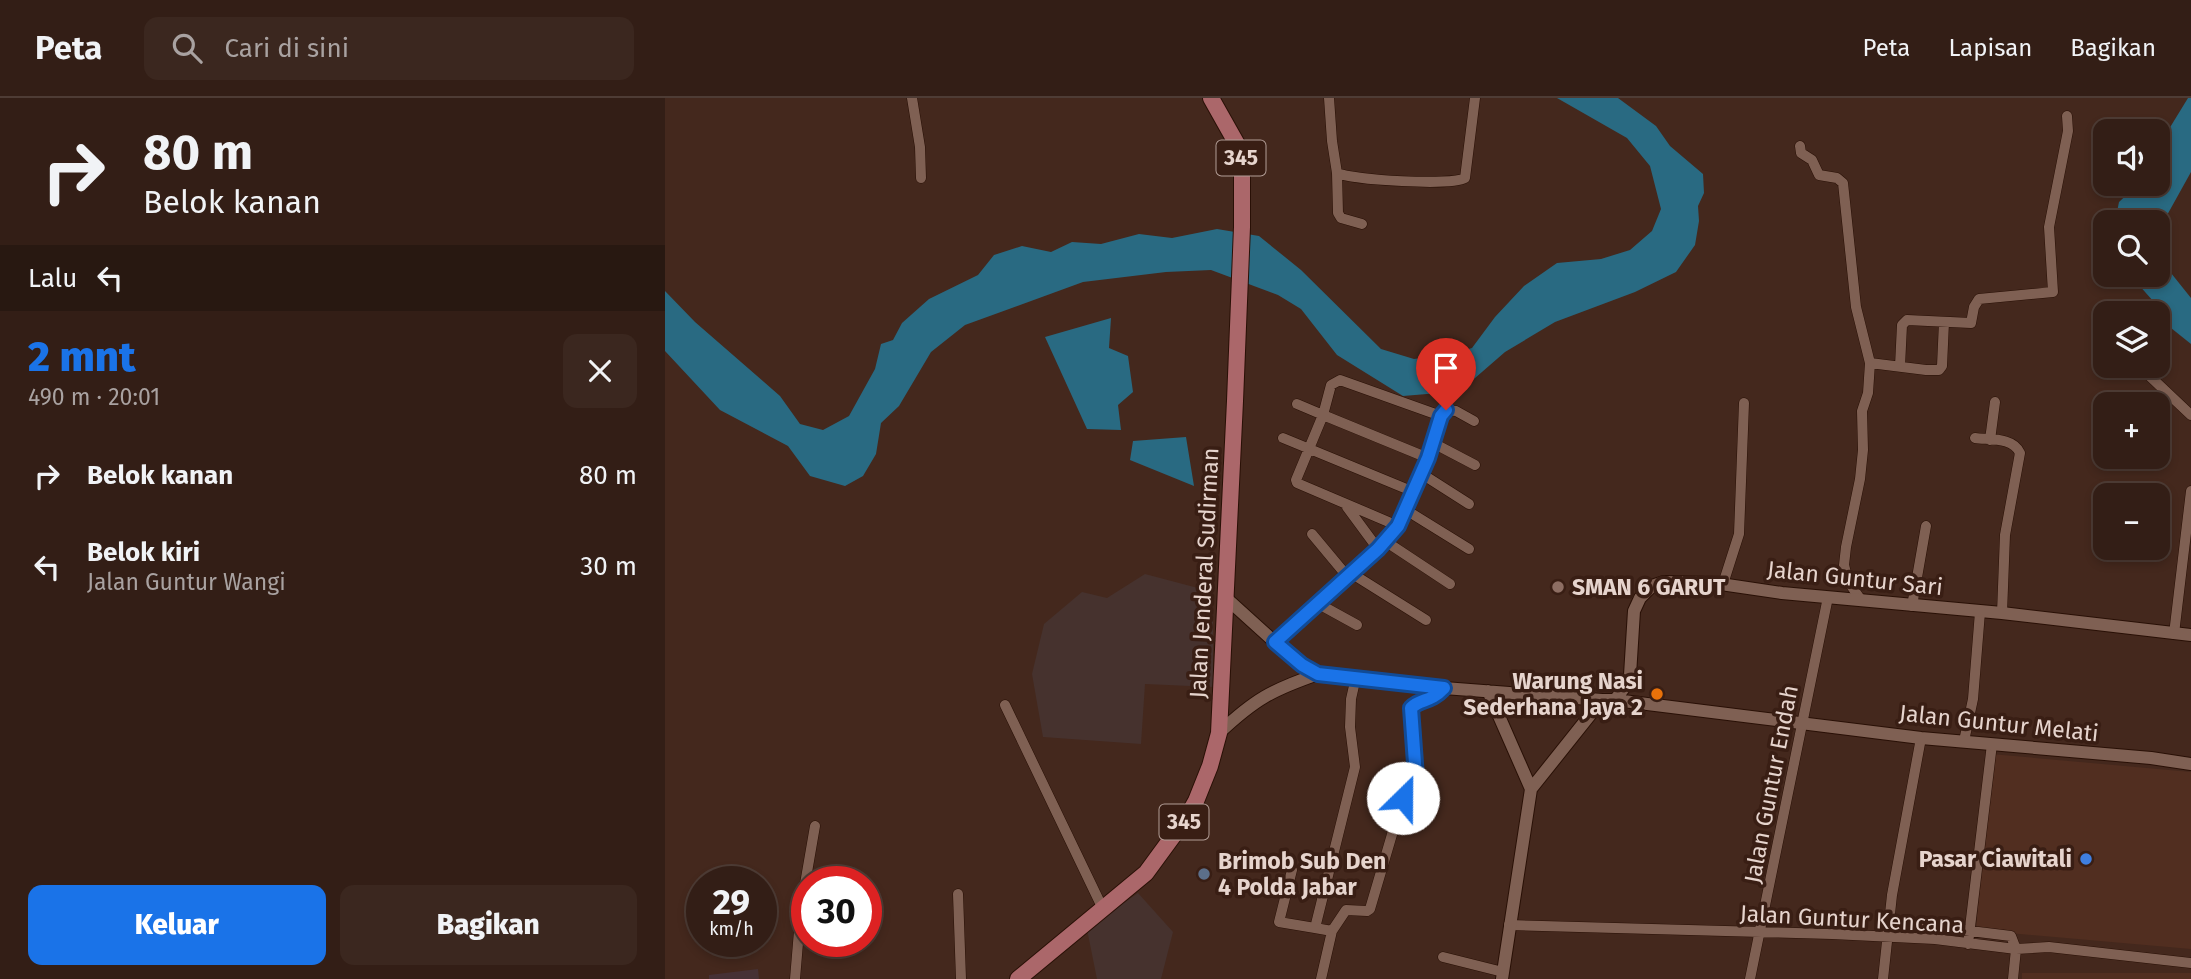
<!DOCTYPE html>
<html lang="id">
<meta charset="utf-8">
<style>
:root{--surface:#331e16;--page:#3b271f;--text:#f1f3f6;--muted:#a9a2a1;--line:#4e3c35;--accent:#1a73e8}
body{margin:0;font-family:"Fira Sans",sans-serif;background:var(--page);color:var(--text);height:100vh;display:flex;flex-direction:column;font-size:26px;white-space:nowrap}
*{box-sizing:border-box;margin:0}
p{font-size:23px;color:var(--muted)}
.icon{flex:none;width:38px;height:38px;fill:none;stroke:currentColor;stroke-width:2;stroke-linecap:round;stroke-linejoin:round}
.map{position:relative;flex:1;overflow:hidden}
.drawer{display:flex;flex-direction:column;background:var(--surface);width:665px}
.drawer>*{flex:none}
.banner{background:#331e16;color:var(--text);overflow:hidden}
.controls{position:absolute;left:1428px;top:21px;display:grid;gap:14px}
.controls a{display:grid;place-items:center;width:77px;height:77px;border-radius:14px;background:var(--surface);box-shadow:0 4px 10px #0003,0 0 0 2px var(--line);font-size:35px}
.speed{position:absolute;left:21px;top:768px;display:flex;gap:14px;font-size:35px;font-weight:700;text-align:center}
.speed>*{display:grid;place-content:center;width:91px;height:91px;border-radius:50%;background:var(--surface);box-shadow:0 4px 10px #0003,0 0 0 2px var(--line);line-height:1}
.speed small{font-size:18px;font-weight:400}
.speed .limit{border:10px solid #d22;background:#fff;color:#111}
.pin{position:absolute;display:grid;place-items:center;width:60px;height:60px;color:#fff;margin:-72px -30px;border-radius:50% 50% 50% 0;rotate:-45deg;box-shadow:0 0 7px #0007}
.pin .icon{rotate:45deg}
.me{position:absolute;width:77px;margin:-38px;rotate:23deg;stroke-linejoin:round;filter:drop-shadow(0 0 5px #0008)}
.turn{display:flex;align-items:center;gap:24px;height:147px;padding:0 28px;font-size:32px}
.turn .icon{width:91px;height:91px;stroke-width:2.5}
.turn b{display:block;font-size:49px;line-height:60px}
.then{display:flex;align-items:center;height:66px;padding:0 28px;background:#0003;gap:14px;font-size:26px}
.round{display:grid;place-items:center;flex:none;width:74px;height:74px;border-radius:14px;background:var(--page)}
.summary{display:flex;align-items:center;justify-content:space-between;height:119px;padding:0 28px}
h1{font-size:42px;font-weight:800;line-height:52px;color:var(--accent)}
.button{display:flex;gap:14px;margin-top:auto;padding:14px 28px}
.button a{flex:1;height:80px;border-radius:14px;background:var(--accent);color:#fff;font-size:28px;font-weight:800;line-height:80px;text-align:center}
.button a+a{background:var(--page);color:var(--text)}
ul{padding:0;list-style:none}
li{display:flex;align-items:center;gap:21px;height:91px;padding:0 28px}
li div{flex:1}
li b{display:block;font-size:26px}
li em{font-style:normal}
header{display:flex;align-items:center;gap:42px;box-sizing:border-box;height:98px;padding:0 35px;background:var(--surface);border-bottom:2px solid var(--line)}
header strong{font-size:33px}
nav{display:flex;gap:38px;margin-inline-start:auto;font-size:24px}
.search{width:490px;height:63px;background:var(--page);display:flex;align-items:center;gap:18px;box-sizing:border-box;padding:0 24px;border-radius:14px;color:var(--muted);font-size:26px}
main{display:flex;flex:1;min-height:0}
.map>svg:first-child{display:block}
.built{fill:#512e20}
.industrial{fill:#46322e}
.education{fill:#463135}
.water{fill:#296a82}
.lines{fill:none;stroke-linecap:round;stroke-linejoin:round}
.minor-casing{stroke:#291006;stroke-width:11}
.tertiary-casing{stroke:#291006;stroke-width:14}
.primary-casing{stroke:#291006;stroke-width:18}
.minor{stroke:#7f6053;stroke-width:10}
.tertiary{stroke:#7f6053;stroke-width:12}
.primary{stroke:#ab676a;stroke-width:16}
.route-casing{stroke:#114b97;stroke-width:18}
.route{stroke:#1a73e8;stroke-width:12}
.education-dot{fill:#8d6e63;stroke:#391e14;stroke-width:2.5}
.food-dot{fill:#e8710a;stroke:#391e14;stroke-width:2.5}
.shop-dot{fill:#3f7fe0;stroke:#391e14;stroke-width:2.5}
.service-dot{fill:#5c6f8a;stroke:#391e14;stroke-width:2.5}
.labels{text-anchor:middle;stroke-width:7;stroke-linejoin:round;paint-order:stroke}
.shield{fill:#391e14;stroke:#b29d96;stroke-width:2}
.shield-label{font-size:21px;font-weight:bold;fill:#e6d4cd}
.street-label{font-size:23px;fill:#e6d4cd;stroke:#391e14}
.poi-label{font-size:23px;font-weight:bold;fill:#e6d4cd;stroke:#391e14;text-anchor:start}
</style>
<header>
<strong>Peta</strong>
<div class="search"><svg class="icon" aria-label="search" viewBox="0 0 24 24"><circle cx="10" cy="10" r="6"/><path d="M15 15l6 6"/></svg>Cari di sini</div>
<nav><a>Peta</a><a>Lapisan</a><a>Bagikan</a></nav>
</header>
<main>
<section class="drawer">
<div class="banner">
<div class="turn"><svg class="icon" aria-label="right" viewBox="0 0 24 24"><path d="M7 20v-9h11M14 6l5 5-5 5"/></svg><div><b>80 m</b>Belok kanan</div></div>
<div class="then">Lalu<svg class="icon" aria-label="left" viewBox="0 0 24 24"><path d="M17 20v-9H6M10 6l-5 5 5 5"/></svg></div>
</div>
<div class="summary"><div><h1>2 mnt</h1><p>490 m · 20:01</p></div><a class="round"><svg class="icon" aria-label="close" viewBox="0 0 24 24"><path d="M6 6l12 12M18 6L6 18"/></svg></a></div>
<ul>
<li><svg class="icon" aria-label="right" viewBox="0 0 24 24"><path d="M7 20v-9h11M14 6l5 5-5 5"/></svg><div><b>Belok kanan</b></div><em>80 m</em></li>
<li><svg class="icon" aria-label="left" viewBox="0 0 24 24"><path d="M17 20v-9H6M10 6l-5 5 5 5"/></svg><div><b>Belok kiri</b><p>Jalan Guntur Wangi</p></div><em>30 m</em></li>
</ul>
<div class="button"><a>Keluar</a><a>Bagikan</a></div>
</section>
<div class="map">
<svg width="1526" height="881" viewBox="0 0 1526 881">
<rect width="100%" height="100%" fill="#44281d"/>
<!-- built -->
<path class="built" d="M1326 656 1526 674V851L1311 832Z
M1357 875H1526V881H1357Z"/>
<!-- industrial -->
<path class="industrial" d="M480 476 548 494V589L480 586 476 646 378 639 367 576 379 526 417 494 442 500Z
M473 795 508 834 496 881H432L422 831Z"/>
<!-- education -->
<path class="education" d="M93 871 94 881H44V877Z"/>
<!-- water -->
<path class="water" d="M892 0H953L991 28 1005 48 1038 76 1039 95 1033 108 1034 123 1030 147 1011 174 970 194 890 224 840 254 802 287 774 295 738 298 672 257 636 211 613 197 546 172 501 174 418 184 300 227 266 254 234 308 216 325 211 356 198 378 180 388 145 378 123 348 55 312 0 253V193L30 224 115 298 135 326 158 332 184 318 210 271 216 246 228 242 237 225 264 201 313 177 329 157 357 148 386 154 407 144 436 146 474 136 507 140 552 131 594 138 636 172 716 251 749 261 786 256 807 250 830 219 859 188 892 165 936 161 965 152 987 133 996 111 985 68 962 40Z
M1523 0H1526V74L1496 128 1502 170 1526 200V246L1506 230 1489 204 1472 185 1457 177H1493V124H1450L1454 104 1473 86H1493V49Z
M446 220 444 250 463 258 468 294 453 307 456 332 422 331 380 239Z
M521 339 529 388 465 362 468 343Z"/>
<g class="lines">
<!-- minor casing -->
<g class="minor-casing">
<path id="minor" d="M247 0 255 49 256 80
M664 0 667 43 672 75C688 82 787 88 800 80L810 0
M1135 48 1136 55 1147 62 1154 77 1172 80 1178 85 1191 209 1205 265 1203 295 1197 313 1198 352 1195 381 1181 449 1179 467 1183 483 1196 502
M672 75 673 115 676 120 697 126
M1205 265 1261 272H1274L1277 268 1279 224
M1235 268 1237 227 1242 222 1306 225 1309 209 1314 201 1388 194 1384 129 1403 33 1402 18
M1474 268 1526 317
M632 306 658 317 666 287 675 282 776 318 763 360
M776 318 781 312 791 313 809 323
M618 340 749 394
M1310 340C1325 342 1348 339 1355 355L1340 437 1337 515
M1325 342 1330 304
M768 345 810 367
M757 376 804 406
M682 409 713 451
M741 412 804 451
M647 436 682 478
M720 443 785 486
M686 475 761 522
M1058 486 1074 436 1079 305
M652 505 692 527
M1247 508 1261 428
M1509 536 1526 393
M610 544 713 451 733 428 763 360 658 317 631 382 632 385 733 428
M340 607 438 811
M1299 643 1308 601 1315 514
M627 772 614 824 650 830
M293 796 296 881
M1223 823 1346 838 1351 851 1348 881
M844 827 1167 836 1270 841 1351 851 1384 849 1526 865
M667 833 650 830 690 669 685 629 686 601 691 579
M1303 846 1327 646
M778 859 838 874
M130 881 136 809 150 728
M656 881 667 833 681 812 702 813 705 811 741 689 751 679 746 610C757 600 765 605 779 590
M1085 881 1163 499
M1218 881 1227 797 1256 640"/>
</g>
<!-- tertiary casing -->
<g class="tertiary-casing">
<path id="tertiary" d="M561 500 624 557 653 576 779 590 937 602H950L959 590 965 577 969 513 975 500 987 488 999 484 1049 485 1117 495 1337 515 1526 537
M823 593 866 691 837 881
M950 602 1256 640 1486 660 1526 666
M554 635C590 601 607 592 653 576
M866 691 937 602"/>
</g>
<!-- primary casing -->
<g class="primary-casing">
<path id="primary" d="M353 881 481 775 522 719 531 703 545 668 554 635 570 303 577 129V76L573 48 546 0"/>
</g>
<!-- minor -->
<use href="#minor" class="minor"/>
<!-- tertiary -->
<use href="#tertiary" class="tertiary"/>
<!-- primary -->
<use href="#primary" class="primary"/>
</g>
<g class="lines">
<!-- route casing -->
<g class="route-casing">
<path id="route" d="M738 700 741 688 751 679 746 610C756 600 765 605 779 590L653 576 637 567 610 544 713 451 733 428 763 360 776 318 781 312"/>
</g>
<!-- route -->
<use href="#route" class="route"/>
</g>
<!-- markers -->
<circle class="education-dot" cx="893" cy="489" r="7"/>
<circle class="food-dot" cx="992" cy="596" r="7"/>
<circle class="shop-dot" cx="1421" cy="761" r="7"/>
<circle class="service-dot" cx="539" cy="776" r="7"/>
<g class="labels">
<!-- shield labels -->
<g class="shield">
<rect x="551.5" y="42.5" width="49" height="35" rx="5"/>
<rect x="494.5" y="706.5" width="49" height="35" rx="5"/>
</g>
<g class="shield-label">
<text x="576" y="67">345</text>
<text x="519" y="731">345</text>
</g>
<!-- street labels -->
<g class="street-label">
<text transform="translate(539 475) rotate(-87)" y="8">Jalan Jenderal Sudirman</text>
<text transform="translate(1190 480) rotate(6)" y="8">Jalan Guntur Sari</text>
<text transform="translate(1334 625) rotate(6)" y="8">Jalan Guntur Melati</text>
<text transform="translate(1106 686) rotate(-79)" y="8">Jalan Guntur Endah</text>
<text transform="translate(1187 821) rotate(3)" y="8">Jalan Guntur Kencana</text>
</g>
<!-- poi labels -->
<g class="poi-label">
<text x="907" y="497">SMAN 6 GARUT</text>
<text x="978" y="591" text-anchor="end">Warung Nasi<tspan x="978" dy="26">Sederhana Jaya 2</tspan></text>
<text x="1407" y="769" text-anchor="end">Pasar Ciawitali</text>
<text x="553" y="771">Brimob Sub Den<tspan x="553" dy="26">4 Polda Jabar</tspan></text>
</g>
</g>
</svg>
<div class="controls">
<a><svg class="icon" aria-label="sound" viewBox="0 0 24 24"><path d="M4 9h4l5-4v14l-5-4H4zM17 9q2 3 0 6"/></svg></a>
<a><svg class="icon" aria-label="search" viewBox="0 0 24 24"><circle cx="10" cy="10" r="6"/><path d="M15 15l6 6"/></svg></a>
<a><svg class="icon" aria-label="layers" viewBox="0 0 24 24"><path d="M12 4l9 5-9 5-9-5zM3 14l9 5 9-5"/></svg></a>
<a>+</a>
<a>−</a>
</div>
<div class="speed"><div>29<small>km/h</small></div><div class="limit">30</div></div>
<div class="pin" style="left:781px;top:312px;background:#d93025"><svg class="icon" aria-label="arrive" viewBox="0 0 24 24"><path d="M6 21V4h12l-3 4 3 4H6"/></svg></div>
<svg class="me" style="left:738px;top:700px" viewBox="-20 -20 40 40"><circle r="19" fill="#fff"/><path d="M0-13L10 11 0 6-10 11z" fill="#1a73e8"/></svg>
</div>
</main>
